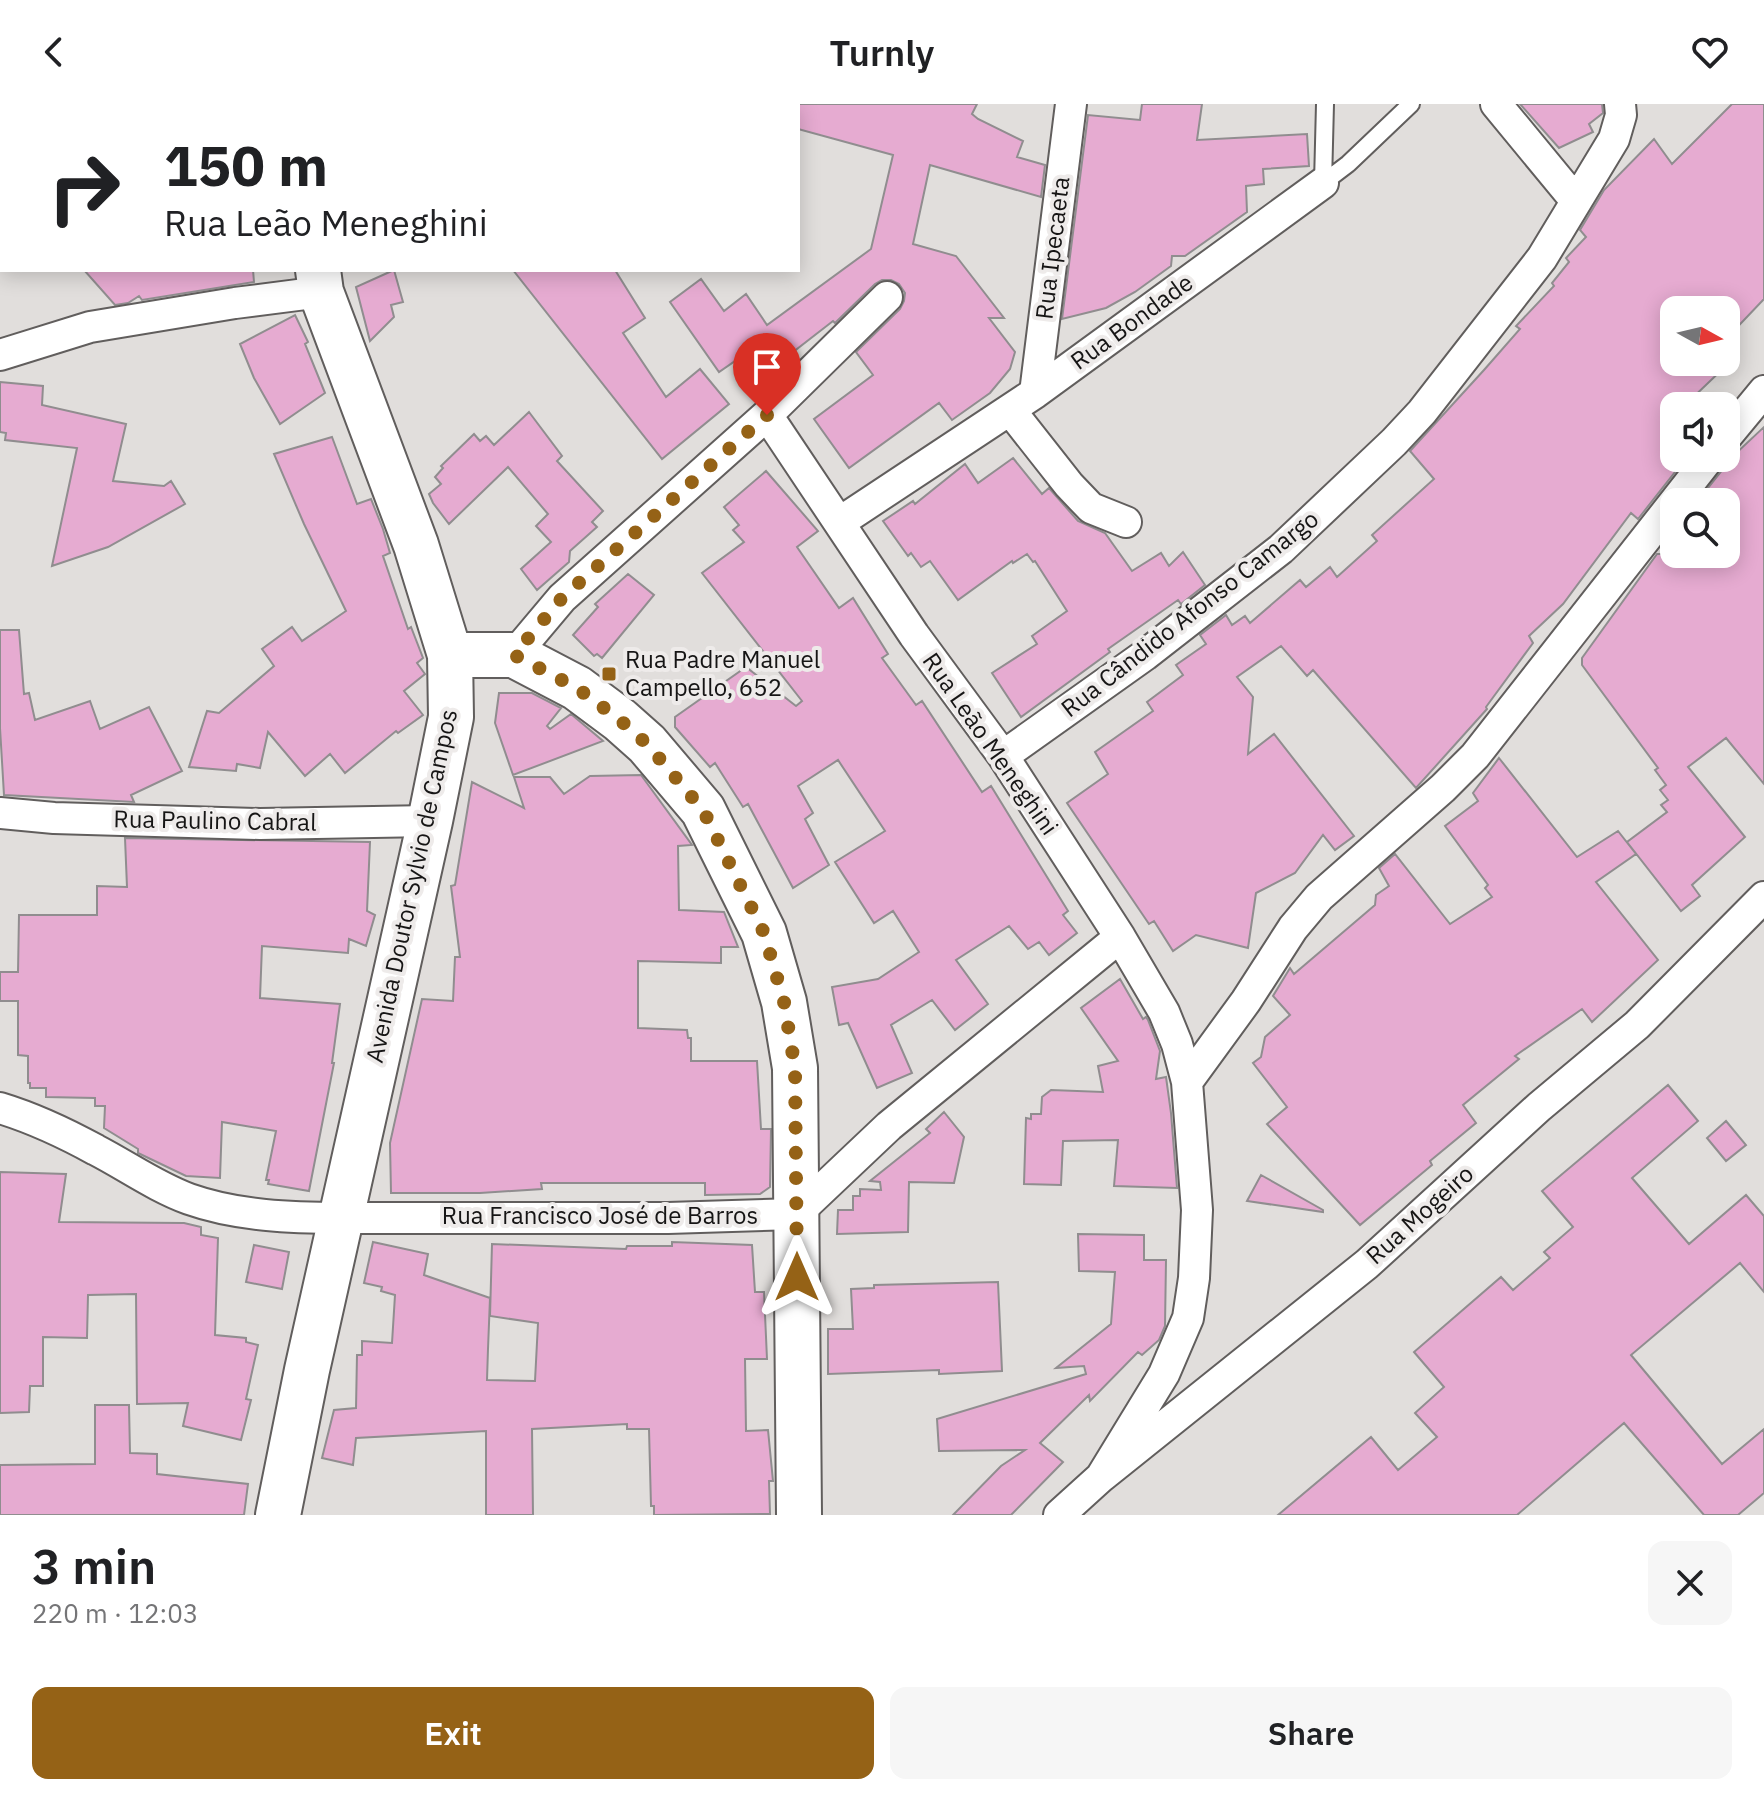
<!DOCTYPE html>
<meta charset="utf-8">
<style>
:root{--surface:#fff;--page:#f6f6f6;--text:#202124;--muted:#757577;--accent:#956216}
body{margin:0;font-family:"IBM Plex Sans",sans-serif;background:var(--page);color:var(--text);height:100vh;display:flex;flex-direction:column;font-size:30px;white-space:nowrap}
*{box-sizing:border-box;margin:0}
p{font-size:26px;color:var(--muted)}
.icon{flex:none;width:44px;height:44px;fill:none;stroke:currentColor;stroke-width:2;stroke-linecap:round;stroke-linejoin:round}
.map{position:relative;height:1411px;overflow:hidden}
.drawer{display:flex;flex-direction:column;background:var(--surface);flex:1}
.drawer>*{flex:none}
.banner{position:absolute;left:0px;top:0px;width:800px;height:168px;box-shadow:0 4px 20px #0003;background:#fff;color:var(--text);overflow:hidden}
.needle{width:52px;rotate:98deg}
.fabs{position:absolute;left:1660px;top:192px;display:grid;gap:16px}
.fabs a{display:grid;place-items:center;width:80px;height:80px;border-radius:16px;background:var(--surface);box-shadow:0 4px 20px #0003;font-size:40px}
.pin{position:absolute;display:grid;place-items:center;width:68px;height:68px;color:#fff;margin:-82px -34px;border-radius:50% 50% 50% 0;rotate:-45deg;box-shadow:0 0 8px #0007}
.pin .icon{rotate:45deg}
.me{position:absolute;width:88px;margin:-44px;rotate:0deg;stroke-linejoin:round;filter:drop-shadow(0 0 6px #0008)}
.turn{display:flex;align-items:center;gap:28px;height:168px;padding:0 32px;font-size:36px}
.turn .icon{width:104px;height:104px;stroke-width:2.5}
.turn b{display:block;font-size:56px;line-height:68px}
.round{display:grid;place-items:center;flex:none;width:84px;height:84px;border-radius:16px;background:var(--page)}
.overview{display:flex;align-items:center;justify-content:space-between;height:136px;padding:0 32px}
h1{font-size:48px;font-weight:600;line-height:60px}
.action{display:flex;gap:16px;margin-top:auto;padding:16px 32px}
.action a{flex:1;height:92px;border-radius:16px;background:var(--accent);color:#fff;font-size:32px;font-weight:600;line-height:92px;text-align:center}
.action a+a{background:var(--page);color:var(--text)}
header{display:flex;justify-content:space-between;align-items:center;height:104px;padding:0 32px;background:var(--surface);font-size:36px;font-weight:600}
.map>svg:first-child{display:block}
.building{fill:#e6abd1;stroke:#908d8f;stroke-width:2}
.lines{fill:none;stroke-linecap:round;stroke-linejoin:round}
.lane-casing{stroke:#615e5d;stroke-width:20}
.street-casing{stroke:#615e5d;stroke-width:34}
.secondary-casing{stroke:#615e5d;stroke-width:48}
.lane{stroke:#fff;stroke-width:16}
.street{stroke:#fff;stroke-width:30}
.secondary{stroke:#fff;stroke-width:44}
.route{stroke:#956216;stroke-width:14;stroke-dasharray:0 25.2}
.poi-dot{fill:#956216;stroke:#eeebea;stroke-width:3}
.labels{text-anchor:middle;stroke-width:8;stroke-linejoin:round;paint-order:stroke}
.street-label{font-size:24px;fill:#161515;stroke:#eeebea}
.poi-label{font-size:24px;fill:#161515;stroke:#eeebea;text-anchor:start}
</style>
<header><svg class="icon" aria-label="back" viewBox="0 0 24 24"><path d="M15 5l-7 7 7 7"/></svg>Turnly<svg class="icon" aria-label="heart" viewBox="0 0 24 24"><path d="M12 20l-8-8c-3-5 5-10 8-4 3-6 11-1 8 4z"/></svg></header>
<div class="map">
<svg width="1764" height="1411" viewBox="0 0 1764 1411">
<rect width="100%" height="100%" fill="#e1dedc"/>
<!-- building -->
<path class="building" d="M798 0H977L972 10 978 15 1023 37 1017 53 1045 61 1041 93 930 61 913 140 956 152 1004 214H989L1015 248 1010 265 990 289 952 316 939 299 849 364 814 315 873 271 856 248 900 205 904 197 905 189 899 180 891 176H882L875 180 835 219 833 217 788 252 791 256 769 272 751 246 719 268 670 198 701 175 724 207 746 190 767 221 871 145 893 51 798 25Z
M1142 0H1202L1197 36 1307 30 1309 62 1263 65 1264 80 1246 82 1247 108 1185 152H1172L1171 162 1135 188 1106 204 1062 215 1088 11 1140 16Z
M1520 0H1602L1603 9 1589 20 1593 28 1559 44Z
M1732 0H1764V195L1726 235V206H1674V258H1730L1684 302H1674V354H1686L1638 415 1631 409 1563 500 1529 532 1533 539 1486 603 1487 605 1416 684 1313 566 1307 572 1281 542 1237 573 1253 593 1248 650 1274 630 1354 732 1335 746 1323 731 1295 769 1256 789 1248 844 1196 831 1173 847 1154 817 1149 820 1067 699 1108 670 1095 648 1153 607 1147 598 1183 571 1176 561 1206 540 1200 531 1226 511 1232 521 1245 512 1250 519 1300 476 1306 483 1330 463 1337 473 1377 437 1372 431 1434 375 1410 347 1484 266 1520 225 1516 222 1554 182 1552 179 1569 158 1566 154 1586 133 1580 126 1604 86 1654 35 1672 60Z
M84 166H253L254 178 142 196 139 192 128 199 115 201Z
M394 166 403 198 391 201 394 213 370 237 356 183Z
M513 166H615L645 214 623 229 666 293 700 265 729 300 662 355Z
M295 211 308 238 305 240 325 289 280 320 254 274 240 240Z
M0 278 43 282 42 301 126 320 113 377 164 382 171 377 185 400 108 443 52 462 77 344 5 336 6 329 0 328Z
M529 308 562 352 557 357 603 407 592 418 597 423 570 447 569 458 537 486 521 465 551 438 536 422 548 410 508 363 449 420 433 399 429 390 441 380 435 373 443 364 441 362 474 330 480 337 486 332 494 341Z
M1764 323V680L1726 634 1688 663 1745 733 1692 781 1700 792 1681 807 1627 738 1667 708 1661 701 1668 696 1660 686 1666 681 1655 666 1658 664 1582 561V554L1657 450H1726V398H1697L1723 365 1727 354H1731Z
M332 333 357 400 371 395 383 425 390 449 383 452 408 525 411 523 423 554 417 559 425 570 404 587 423 611 398 629 396 627 345 669 330 650 305 672 268 628 260 664 237 660 236 667 189 663 207 607 219 609 274 562 262 545 292 523 302 537 346 507 304 420 274 350Z
M1013 354 1042 390 1049 384 1078 417 1105 429 1132 467 1161 449 1169 462 1183 448 1205 481 1181 500 1178 496 1108 545 1110 548 1021 613 992 569 1037 540 1032 532 1067 507 1035 457 1033 458 1027 450 1013 459 1012 457 958 496 930 457 921 463 911 449 908 452 883 417 913 397 915 400 965 360 978 379Z
M766 367 818 427 797 443 839 504 853 494 888 550 882 554 916 601 922 597 982 688 991 682 1068 807 1063 811 1077 829 1049 851 1039 838 1028 845 1009 822 956 856 988 900 955 926 932 896 891 921 912 969 877 984 848 919 839 921 832 883 878 875 919 848 893 807 874 819 835 758 885 727 838 656 798 682 813 709 805 715 829 761 793 784 748 700 743 703 715 659 710 663 675 623V613L746 563 796 602 802 597 702 469 744 438 733 426 739 421 724 403Z
M628 470 654 491 602 554 597 550 594 552 573 531 598 503 595 500Z
M0 526H19L24 590 29 589 35 616 90 597 100 625 149 603 182 667 131 691 134 698 4 691 0 624Z
M499 589H532L561 604 547 622 550 625 571 610 603 637 513 671 495 619Z
M1499 654 1577 753 1618 727 1636 750 1596 778 1658 856 1592 918 1582 905 1515 952 1519 955 1463 1001 1476 1019 1430 1057 1432 1061 1360 1121 1267 1020 1287 1003 1253 959 1261 953 1265 933 1290 911 1273 892 1290 864 1294 870 1375 801 1376 791 1389 782 1379 764 1395 750 1450 820 1492 793 1485 784 1488 781 1445 722 1478 697 1473 689Z
M641 671 692 741 678 742 679 806 724 808 738 843H721V859L638 857V924L687 926 688 934H691V957H757L761 1025H771L770 1083 760 1090 705 1091V1079H541L542 1085 480 1089H391L390 1039 422 895 453 897 455 853H460L451 782 455 781 472 678 524 704 514 673H550L564 690 590 672Z
M125 734 370 738 367 807 375 811 366 842 349 835 348 849 262 842 260 894 340 900 332 959H334L309 1087 268 1080 269 1076H266L276 1027 222 1018 220 1074 186 1072 138 1049V1045L104 1024 105 1002H95V994L46 993V984H30V979H28V952L18 951V897H0V868H18L19 811H97V782L127 783Z
M1120 875 1143 915 1146 913 1148 916 1160 947 1156 975 1166 973 1171 1009 1177 1084 1114 1082 1118 1036 1063 1037 1061 1081 1024 1080 1026 1014 1031 1015V1010H1041L1042 993 1051 986 1103 988 1098 962 1118 957 1081 904Z
M1668 981 1698 1017 1632 1074 1689 1140 1746 1091 1764 1112V1188L1740 1159 1631 1251 1722 1360 1764 1325V1389L1738 1411H1704L1624 1319 1517 1411H1278L1371 1333 1398 1366 1437 1333 1415 1309 1444 1283 1414 1248 1501 1173 1513 1186 1550 1154 1544 1148 1573 1123 1542 1087Z
M944 1008 964 1033 954 1079 909 1078 908 1128 837 1130 838 1106H853V1092H860V1085L881 1086 880 1078 870 1077 930 1029 926 1025Z
M1726 1017 1746 1041 1726 1057 1707 1034Z
M0 1068 66 1070 59 1118 184 1119 201 1123V1131L218 1134 215 1231 246 1234V1238L258 1241 246 1295 251 1296 241 1336 183 1322 188 1299 137 1300 136 1190 88 1191 87 1234 43 1233V1282H30L29 1308 0 1309Z
M1261 1071 1323 1106V1108L1247 1097Z
M1078 1130 1144 1131V1156H1166L1165 1222 1159 1236 1142 1251 1138 1248 1090 1297 1089 1291 1040 1339 1063 1358 1011 1411H953L1001 1362 1025 1346 939 1347 937 1315 1086 1270 1084 1262 1056 1264 1111 1220 1115 1168 1079 1167Z
M373 1138 428 1150 424 1171 490 1194 488 1245 487 1276 535 1277 538 1219 490 1212 492 1140 626 1145 627 1142H672V1138L752 1141 755 1188H764L767 1255H745L746 1327 768 1326 773 1377H769L770 1410 654 1411V1402H651L649 1325H627V1320L532 1325 533 1411H486V1327L356 1334 353 1361 322 1354 334 1306 356 1304 357 1251H362V1237L392 1239 395 1191 381 1187 382 1183 364 1179Z
M254 1141 289 1148 282 1185 246 1178Z
M998 1178 1002 1267 939 1270V1266L828 1270V1225H853L851 1185 874 1184V1181Z
M95 1301H129L130 1349 157 1350V1370L248 1380 244 1411H0V1361L95 1360Z"/>
<g class="lines">
<!-- lane casing -->
<g class="lane-casing">
<path id="lane" d="M1323 79 1348 60 1411 0
M1323 79 1325 0"/>
</g>
<!-- street casing -->
<g class="street-casing">
<path id="street" d="M1496 0 1576 97
M74 2 75 0
M0 52H2
M0 251 90 223 235 199 321 188
M1035 289 1071 0
M1010 306 1069 381 1091 404 1126 418
M767 311 887 193
M1726 333 1764 287
M840 418 1035 289 1323 79
M514 551 562 494 767 311 914 531 1003 652 1120 833 1164 908 1177 940 1187 978 1197 1106 1194 1174 1188 1214 1164 1270 1101 1373
M1003 652 1145 551 1281 445 1394 338 1422 308 1542 154 1614 35 1621 11 1620 0
M0 709 54 714 260 720 430 717
M1187 978 1246 897 1293 824 1319 793 1443 684 1475 652 1709 354
M0 1004C33 1014 65 1029 96 1046 127 1062 156 1083 189 1095 237 1112 292 1114 342 1114H668L796 1110 889 1022 1120 833
M1059 1411 1101 1373 1367 1160 1539 1003 1637 921 1764 793"/>
</g>
<!-- secondary casing -->
<g class="secondary-casing">
<path id="secondary" d="M405 2 407 0
M450 551H514L577 584 620 616 647 640 703 706 764 829 784 898 795 964 799 1411
M278 1411 307 1266 430 717 451 613 450 551 416 441 321 188 318 166"/>
</g>
<!-- lane -->
<use href="#lane" class="lane"/>
<!-- street -->
<use href="#street" class="street"/>
<!-- secondary -->
<use href="#secondary" class="secondary"/>
</g>
<g class="lines">
<!-- route -->
<path class="route" d="M767 311 562 494 514 551 577 584 620 616 647 640 703 706 764 829 784 898 795 964 797 1173"/>
</g>
<!-- markers -->
<rect class="poi-dot" x="601" y="562" width="16" height="16" rx="4"/>
<g class="labels">
<!-- street labels -->
<g class="street-label">
<text transform="translate(1053 144) rotate(-83)" y="8">Rua Ipecaeta</text>
<text transform="translate(1132 218) rotate(-36)" y="8">Rua Bondade</text>
<text transform="translate(1190 510) rotate(-38)" y="8">Rua Cândido Afonso Camargo</text>
<text transform="translate(990 640) rotate(55)" y="8">Rua Leão Meneghini</text>
<text transform="translate(215 717) rotate(1)" y="8">Rua Paulino Cabral</text>
<text transform="translate(412 782) rotate(-78)" y="8">Avenida Doutor Sylvio de Campos</text>
<text transform="translate(1420 1111) rotate(-42)" y="8">Rua Mogeiro</text>
<text x="600" y="1120">Rua Francisco José de Barros</text>
</g>
<!-- poi labels -->
<g class="poi-label">
<text x="625" y="564">Rua Padre Manuel<tspan x="625" dy="28">Campello, 652</tspan></text>
</g>
</g>
</svg>
<div class="fabs">
<a><svg class="needle" viewBox="-14 -14 28 28"><path d="M0-13l5 13h-10z" fill="#e53935"/><path d="M0 13l5-13h-10z" fill="#757577"/></svg></a>
<a><svg class="icon" aria-label="sound" viewBox="0 0 24 24"><path d="M4 9h4l5-4v14l-5-4H4zM17 9q2 3 0 6"/></svg></a>
<a><svg class="icon" aria-label="search" viewBox="0 0 24 24"><circle cx="10" cy="10" r="6"/><path d="M15 15l6 6"/></svg></a>
</div>
<div class="pin" style="left:767px;top:311px;background:#d93025"><svg class="icon" aria-label="arrive" viewBox="0 0 24 24"><path d="M6 21V4h12l-3 4 3 4H6"/></svg></div>
<svg class="me" style="left:797px;top:1173px" viewBox="-20 -20 40 40"><path d="M0-17L14 15 0 8-14 15z" fill="#956216" stroke="#fff" stroke-width="4"/></svg>
<div class="banner">
<div class="turn"><svg class="icon" aria-label="right" viewBox="0 0 24 24"><path d="M7 20v-9h11M14 6l5 5-5 5"/></svg><div><b>150 m</b>Rua Leão Meneghini</div></div>
</div>
</div>
<section class="drawer">
<div class="overview"><div><h1>3 min</h1><p>220 m · 12:03</p></div><a class="round"><svg class="icon" aria-label="close" viewBox="0 0 24 24"><path d="M6 6l12 12M18 6L6 18"/></svg></a></div>
<div class="action"><a>Exit</a><a>Share</a></div>
</section>
